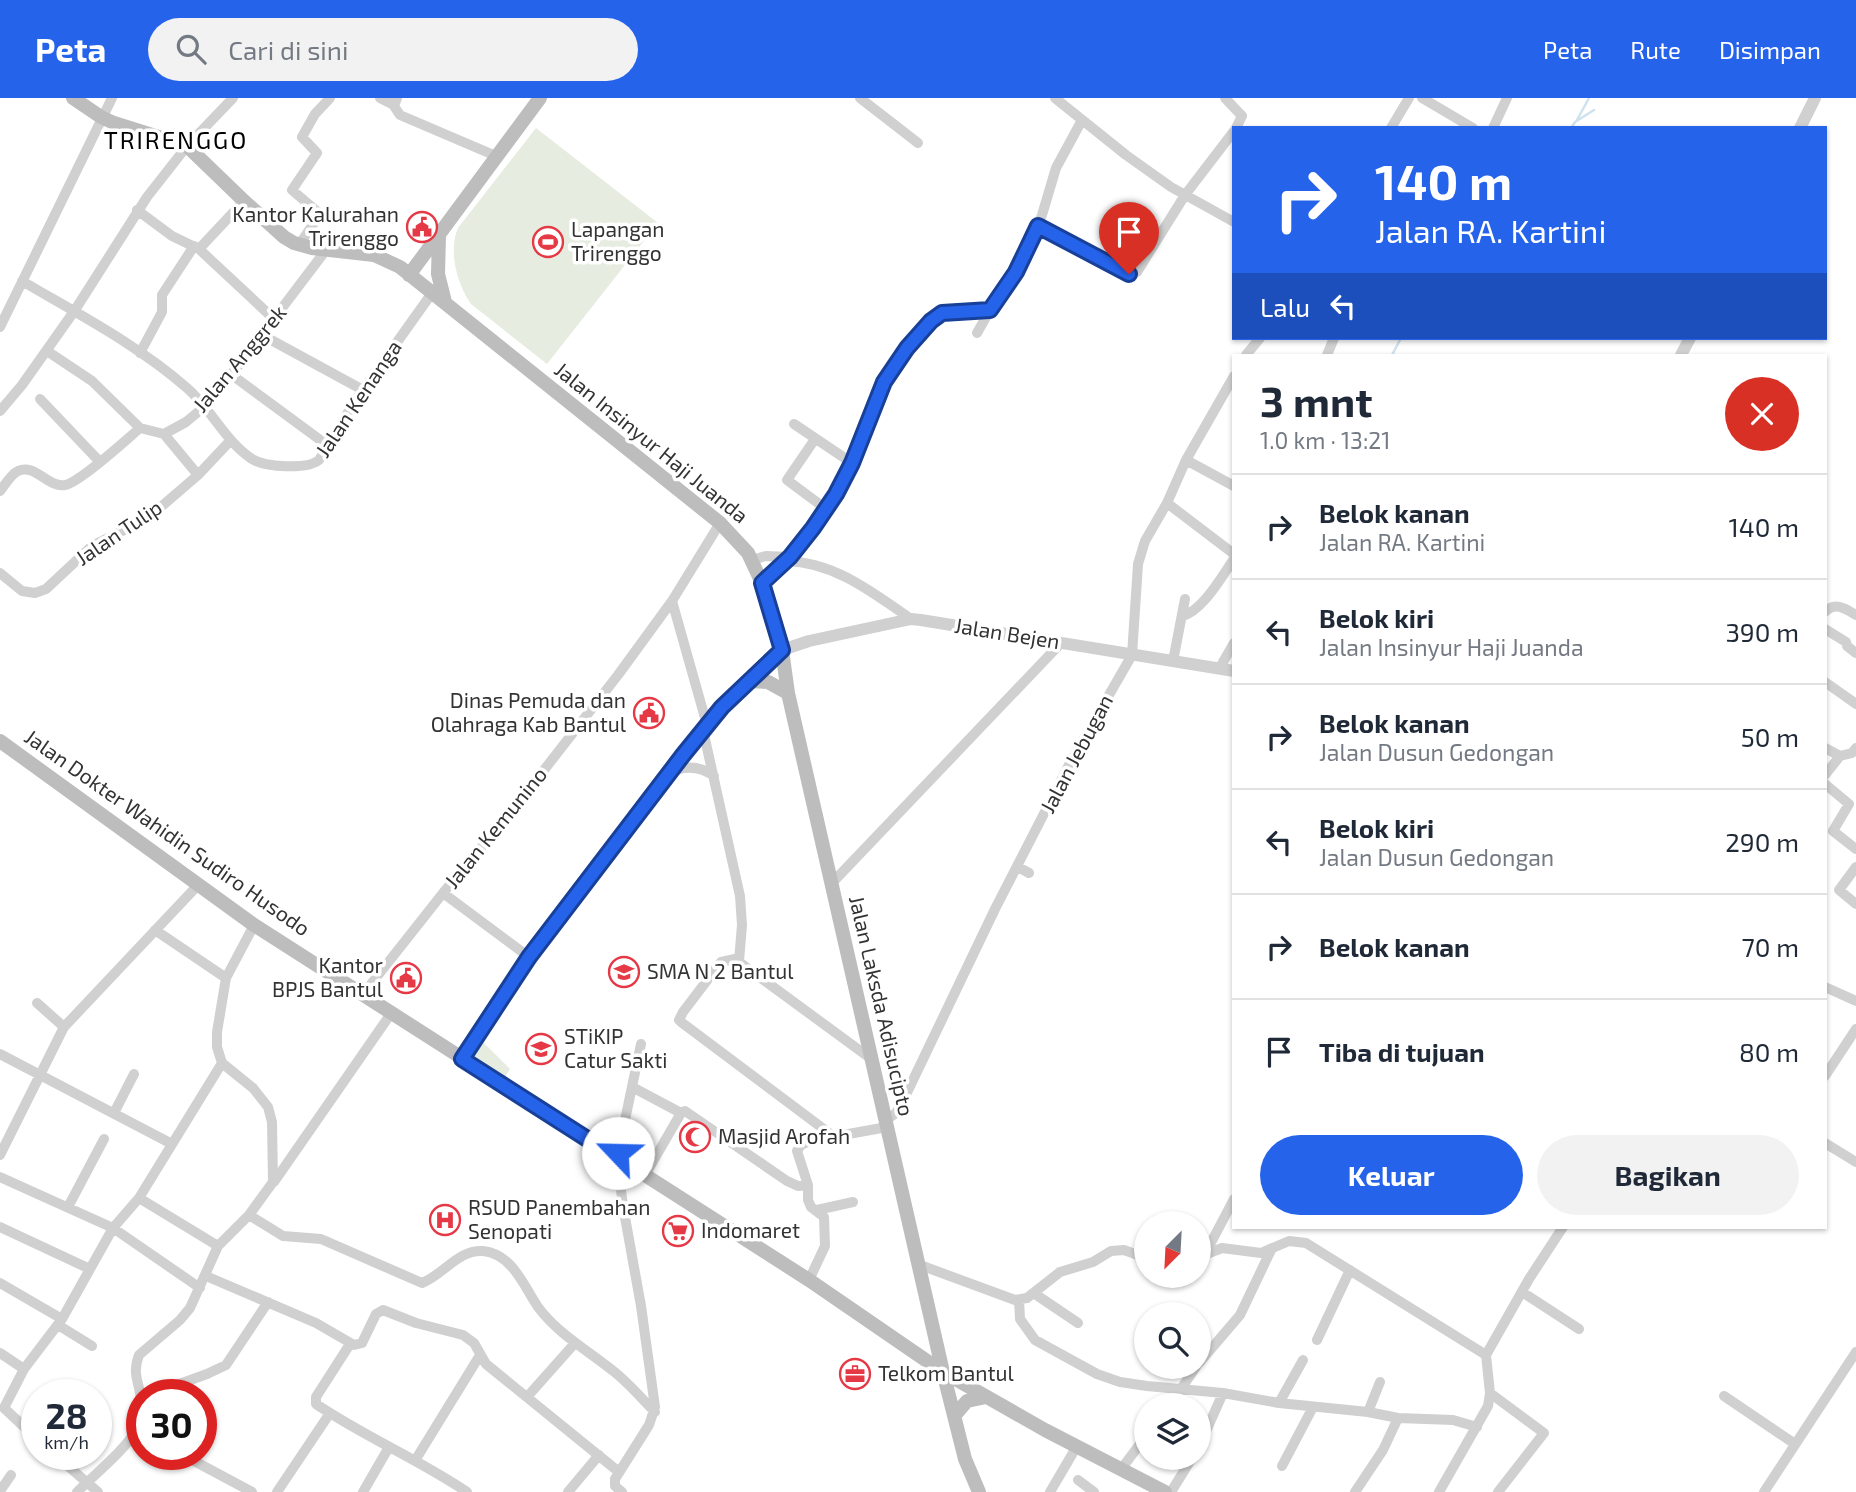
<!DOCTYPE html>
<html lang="id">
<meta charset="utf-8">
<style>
:root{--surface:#fff;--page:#f2f2f3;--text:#1f2937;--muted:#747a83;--line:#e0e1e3;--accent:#2563eb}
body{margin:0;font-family:"Exo 2",sans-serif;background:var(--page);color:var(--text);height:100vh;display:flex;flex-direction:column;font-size:26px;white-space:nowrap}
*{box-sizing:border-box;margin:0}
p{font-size:23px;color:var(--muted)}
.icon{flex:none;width:38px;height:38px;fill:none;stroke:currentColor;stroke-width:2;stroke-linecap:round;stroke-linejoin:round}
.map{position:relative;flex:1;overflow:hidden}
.drawer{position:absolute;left:1232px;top:256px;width:595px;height:875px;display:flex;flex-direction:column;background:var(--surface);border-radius:0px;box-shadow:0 2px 5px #0004}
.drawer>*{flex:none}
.guide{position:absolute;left:1232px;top:28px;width:595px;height:214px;border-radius:0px;box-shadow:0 2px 5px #0004;background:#2563eb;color:#fff;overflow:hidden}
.needle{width:46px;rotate:204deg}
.tools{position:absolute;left:1134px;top:1113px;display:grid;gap:14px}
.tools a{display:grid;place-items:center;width:77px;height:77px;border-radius:50%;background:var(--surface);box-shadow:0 2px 5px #0004;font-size:35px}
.speed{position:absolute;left:21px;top:1281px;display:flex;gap:14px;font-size:35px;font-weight:700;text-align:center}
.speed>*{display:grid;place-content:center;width:91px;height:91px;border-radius:50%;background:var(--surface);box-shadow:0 2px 5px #0004;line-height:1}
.speed small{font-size:18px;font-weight:400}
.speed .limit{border:10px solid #d22;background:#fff;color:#111}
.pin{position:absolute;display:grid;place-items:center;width:60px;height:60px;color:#fff;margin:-72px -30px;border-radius:50% 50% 50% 0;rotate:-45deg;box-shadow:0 0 7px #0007}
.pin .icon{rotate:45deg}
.me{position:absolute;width:77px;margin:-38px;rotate:294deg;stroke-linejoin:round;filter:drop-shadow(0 0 5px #0008)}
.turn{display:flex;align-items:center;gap:24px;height:147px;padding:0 28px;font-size:32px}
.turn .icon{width:91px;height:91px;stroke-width:2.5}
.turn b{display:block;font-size:49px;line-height:60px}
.then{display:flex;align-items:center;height:66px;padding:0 28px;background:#0003;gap:14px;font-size:26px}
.round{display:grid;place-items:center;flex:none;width:74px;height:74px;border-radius:37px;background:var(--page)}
.overview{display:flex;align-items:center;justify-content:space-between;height:119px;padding:0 28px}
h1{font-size:42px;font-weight:700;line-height:52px}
.cta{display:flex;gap:14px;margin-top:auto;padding:14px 28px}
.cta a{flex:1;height:80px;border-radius:42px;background:var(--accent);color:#fff;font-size:28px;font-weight:700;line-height:80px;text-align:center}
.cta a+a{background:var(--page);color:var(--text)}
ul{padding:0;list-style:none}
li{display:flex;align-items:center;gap:21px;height:105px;padding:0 28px;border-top:2px solid var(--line)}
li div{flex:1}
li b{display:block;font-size:26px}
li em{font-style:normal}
header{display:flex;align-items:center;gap:42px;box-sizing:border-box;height:98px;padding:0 35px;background:var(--accent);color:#fff}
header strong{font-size:33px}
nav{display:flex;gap:38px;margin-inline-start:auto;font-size:24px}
.search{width:490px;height:63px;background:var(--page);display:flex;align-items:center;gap:18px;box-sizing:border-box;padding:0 24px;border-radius:38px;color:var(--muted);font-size:26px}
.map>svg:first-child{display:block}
.green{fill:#e6ecdf}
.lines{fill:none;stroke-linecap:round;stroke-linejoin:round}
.stream{stroke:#cfe2ee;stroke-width:2.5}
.minor{stroke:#d0d0d0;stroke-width:10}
.tertiary{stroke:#d0d0d0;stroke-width:12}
.secondary{stroke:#bdbdbd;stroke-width:14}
.route-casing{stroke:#184099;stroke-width:18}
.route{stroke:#2563eb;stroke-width:12}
.labels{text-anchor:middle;stroke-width:7;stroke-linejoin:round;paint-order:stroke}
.poi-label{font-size:21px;fill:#333;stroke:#fff;text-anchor:start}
.street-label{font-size:21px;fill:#333;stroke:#fff}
.quarter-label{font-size:24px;letter-spacing:2px;fill:#000;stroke:#fff}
</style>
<header>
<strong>Peta</strong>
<div class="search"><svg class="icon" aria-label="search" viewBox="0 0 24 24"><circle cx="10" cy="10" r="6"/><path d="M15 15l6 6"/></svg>Cari di sini</div>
<nav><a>Peta</a><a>Rute</a><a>Disimpan</a></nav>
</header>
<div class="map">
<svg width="1856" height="1394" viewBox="0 0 1856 1394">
<rect width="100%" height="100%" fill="#fff"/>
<!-- green -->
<path class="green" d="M536 30 658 125 547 266 471 206C457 186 448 153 458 130Z
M493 907 503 914 483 944 510 971 500 987 461 961Z"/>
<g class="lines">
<!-- stream -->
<path class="stream" d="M1577 22 1589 0
M1571 30 1575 24 1594 12
M1392 257 1401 240"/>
<!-- minor -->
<path class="minor" d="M380 0 394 7
M397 0 394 8 400 17 496 58
M860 0 918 45
M1055 0 1126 57 1171 89 1234 124
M1225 0 1242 18 1236 30
M1422 0 1473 30
M1391 30 1409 0
M1493 30 1507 0
M137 112 172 138 199 151 274 221
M1038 128 1129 176 1137 174 1185 97 1234 33
M299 147 320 116 292 92 317 55 302 39 315 16 330 0
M199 151 244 103
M22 183C78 216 138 247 187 290 212 312 225 343 252 361 265 369 307 372 319 362L353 306 432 195
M0 229 112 0
M977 235 990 212
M262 237 363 292
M47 253 92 283 140 330
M140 255 162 214V197L194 148
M1246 257 1260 240
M1327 257 1334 240
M232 277 327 347
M40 301 100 364
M0 313 22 287 75 212 147 99 187 48 233 0
M794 326 852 365
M164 336 198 377
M815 341 787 382 826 411
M1186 362 1234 388
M0 393C5 387 11 376 18 373 35 365 48 390 65 387 80 384 126 342 140 330L164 336 186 324 204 309 238 268 326 152
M1167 405 1234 456
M752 462 766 458 790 459
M786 463C834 464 872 494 911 521
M0 475 22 493 35 495 46 491 92 448 148 420 198 377 230 343
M762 485C791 458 817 429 837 394 865 343 876 285 915 241 922 233 928 223 937 217 951 209 975 212 990 212L1016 174 1031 145 1042 117 1056 70 1082 22
M672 503 707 627
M1825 514C1835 503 1846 511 1856 517
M1182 518C1202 514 1222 478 1234 461
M1825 531 1846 544 1847 548 1856 555
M1173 563 1185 501
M1219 571 1234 545
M1825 584 1856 606
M703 632 740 798 742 827 739 863
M1825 650 1840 658 1825 677
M1840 658 1852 655 1856 650
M670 674C686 667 700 668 714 678
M1825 686 1849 706 1833 733 1856 751
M1018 769 1029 775
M1856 769 1839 792 1856 806
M832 785 1061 545
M443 795 529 859
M155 832 226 880
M1825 889 1856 903
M364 895 443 795 516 708 618 577 672 503 720 425
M37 905 64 929
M0 956 172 1046
M1825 978 1856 931
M634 990 681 1015
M114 1015 134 976
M885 1023 896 1015 901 1007 995 811 1071 663 1132 557 1138 466 1145 443 1167 405 1186 362 1234 278
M833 1038 681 924 679 922 683 914 721 864 735 861 870 960
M1825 1045 1856 1064
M0 1057 64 929 199 786
M645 1077 681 1015 685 1013 787 1083 798 1088 808 1087
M0 1079 113 1130 200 1190
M274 1084 392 914
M139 1100 218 1148
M68 1109 104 1041
M817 1112 853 1104
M249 1117 283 1138 321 1141 422 1185C443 1177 459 1151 483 1153 513 1156 524 1189 538 1209 557 1235 587 1252 612 1272 628 1284 641 1300 655 1314
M0 1129 90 1171
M1205 1156 1234 1101
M1199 1159 1222 1150 1261 1155 1289 1143 1306 1145 1486 1257 1490 1295 1488 1308 1439 1394
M920 1167 1015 1202 1027 1200 1060 1174 1093 1164 1111 1153 1124 1152 1146 1160
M206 1178 316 1225 354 1247 362 1245 376 1216 383 1212 416 1225 463 1237 474 1245 486 1266 619 1374
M809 1182 825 1148 824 1119 811 1109 808 1102V1087L797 1053 801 1047 810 1043 887 1029
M0 1185 62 1221
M1522 1194 1579 1231
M1035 1196 1078 1225
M1019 1202 1020 1221 1035 1242 1097 1276 1120 1284 1147 1288 1223 1295 1279 1305 1368 1314 1398 1320 1453 1322 1477 1329
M58 1227 92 1248
M1317 1242 1350 1172
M350 1246 316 1299V1306C365 1339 418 1361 467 1394
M0 1255 24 1271 62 1221 113 1130 139 1100 222 965
M1486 1257 1529 1181 1563 1129
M1199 1265 1240 1217 1272 1150
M24 1271 4 1310 37 1341
M1490 1295 1544 1335 1498 1394
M149 1297 207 1276 226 1267 268 1204
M1724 1298 1795 1346
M527 1299 575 1245
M1279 1305 1303 1262
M1170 1307 1196 1269
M1368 1314 1380 1284
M1199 1349 1223 1295
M54 1356 98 1394
M181 1356 252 1394
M416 1361 480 1257
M1282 1368 1313 1309
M1122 1370 1146 1338
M1078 1382 1094 1394
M0 1393 11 1377
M77 1394C94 1377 126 1351 137 1331 141 1323 141 1314 141 1305 141 1286 131 1278 139 1257L180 1222 190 1210 218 1148 249 1117 273 1084 272 1024 268 1009 253 990 222 965 217 949V934L226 880 254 827
M277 1394 330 1315
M363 1394 389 1349
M568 1394 599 1357
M622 1394 615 1388V1381L649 1327 655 1309 641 1208 623 1108 617 1060 641 946
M1050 1394 1077 1348
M1171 1394 1192 1360
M1355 1394 1383 1352 1398 1320
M1764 1394 1856 1254"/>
<!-- tertiary -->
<path class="tertiary" d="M1800 30 1815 0
M1681 257 1690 240
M782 552 809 543 911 521 921 522 1234 573"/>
<!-- secondary -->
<path class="secondary" d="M73 0 101 19 114 25 187 48 244 103 284 139 294 145 312 150 374 157 400 169 720 425 748 455 762 485 782 552 788 595 943 1274 965 1361 979 1394
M439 137 438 176 445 204
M409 177 540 0
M747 583 768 584 788 595
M0 643 254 827 809 1182 943 1274 1045 1332 1165 1394
M462 961 529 859 669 675 722 609 782 552
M955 1317 967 1303 986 1299"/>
</g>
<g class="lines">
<!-- route casing -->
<g class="route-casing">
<path id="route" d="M618 1055 617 1060 462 961 529 859 683 657 722 609 782 552 762 485 790 459 813 430 836 396 852 365 884 284 907 250 931 223 942 215 990 212 1016 174 1038 128 1129 176"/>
</g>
<!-- route -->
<use href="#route" class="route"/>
</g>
<!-- icons -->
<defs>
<g id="civic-ring" transform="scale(1.575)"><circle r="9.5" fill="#fff" stroke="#e63946" stroke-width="1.5"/><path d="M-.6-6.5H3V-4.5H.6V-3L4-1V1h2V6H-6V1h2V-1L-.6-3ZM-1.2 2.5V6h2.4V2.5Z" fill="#e63946"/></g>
<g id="stadium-ring" transform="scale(1.575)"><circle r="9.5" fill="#fff" stroke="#e63946" stroke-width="1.5"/><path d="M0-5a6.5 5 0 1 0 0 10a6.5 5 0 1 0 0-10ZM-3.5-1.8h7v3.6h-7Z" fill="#e63946"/></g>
<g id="school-ring" transform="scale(1.575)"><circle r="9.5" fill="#fff" stroke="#e63946" stroke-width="1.5"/><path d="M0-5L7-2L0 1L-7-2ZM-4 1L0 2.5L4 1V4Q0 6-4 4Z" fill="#e63946"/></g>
<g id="university-ring" transform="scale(1.575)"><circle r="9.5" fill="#fff" stroke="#e63946" stroke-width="1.5"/><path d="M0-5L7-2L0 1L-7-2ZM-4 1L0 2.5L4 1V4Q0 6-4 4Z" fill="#e63946"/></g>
<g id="mosque-ring" transform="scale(1.575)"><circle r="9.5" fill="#fff" stroke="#e63946" stroke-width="1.5"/><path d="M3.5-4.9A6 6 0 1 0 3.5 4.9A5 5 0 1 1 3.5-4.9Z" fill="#e63946"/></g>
<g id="hospital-ring" transform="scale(1.575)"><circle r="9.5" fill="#fff" stroke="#e63946" stroke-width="1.5"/><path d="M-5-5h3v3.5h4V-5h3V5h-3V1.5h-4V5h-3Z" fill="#e63946"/></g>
<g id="supermarket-ring" transform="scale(1.575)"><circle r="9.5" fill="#fff" stroke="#e63946" stroke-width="1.5"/><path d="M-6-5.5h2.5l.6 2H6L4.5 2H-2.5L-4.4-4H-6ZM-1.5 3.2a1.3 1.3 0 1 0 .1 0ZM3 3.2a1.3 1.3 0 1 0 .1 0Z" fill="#e63946"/></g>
<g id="office-ring" transform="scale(1.575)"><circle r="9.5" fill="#fff" stroke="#e63946" stroke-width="1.5"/><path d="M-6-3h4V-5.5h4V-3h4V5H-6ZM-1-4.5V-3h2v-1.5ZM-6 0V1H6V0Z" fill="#e63946"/></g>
</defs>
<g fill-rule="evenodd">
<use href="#civic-ring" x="422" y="129"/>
<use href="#stadium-ring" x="548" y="144"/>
<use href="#civic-ring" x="649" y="615"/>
<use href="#school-ring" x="624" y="874"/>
<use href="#civic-ring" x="406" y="880"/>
<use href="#university-ring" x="541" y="951"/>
<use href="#mosque-ring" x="695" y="1039"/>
<use href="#hospital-ring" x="445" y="1122"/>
<use href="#supermarket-ring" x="678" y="1133"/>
<use href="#office-ring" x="855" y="1276"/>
</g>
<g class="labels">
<!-- poi labels -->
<g class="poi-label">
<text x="399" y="124" text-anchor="end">Kantor Kalurahan<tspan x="399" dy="24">Trirenggo</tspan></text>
<text x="571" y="139">Lapangan<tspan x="571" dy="24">Trirenggo</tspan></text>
<text x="626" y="610" text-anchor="end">Dinas Pemuda dan<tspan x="626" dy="24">Olahraga Kab Bantul</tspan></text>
<text x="383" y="875" text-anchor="end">Kantor<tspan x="383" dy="24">BPJS Bantul</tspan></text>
<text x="647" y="881">SMA N 2 Bantul</text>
<text x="564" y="946">STiKIP<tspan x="564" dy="24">Catur Sakti</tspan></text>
<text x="718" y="1046">Masjid Arofah</text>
<text x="468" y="1117">RSUD Panembahan<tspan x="468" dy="24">Senopati</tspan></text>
<text x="701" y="1140">Indomaret</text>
<text x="878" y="1283">Telkom Bantul</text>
</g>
<!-- street labels -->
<g class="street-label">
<text transform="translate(240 261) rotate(-50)" y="7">Jalan Anggrek</text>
<text transform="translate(359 301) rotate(-56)" y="7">Jalan Kenanga</text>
<text transform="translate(651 345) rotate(39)" y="7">Jalan Insinyur Haji Juanda</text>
<text transform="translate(119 435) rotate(-34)" y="7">Jalan Tulip</text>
<text transform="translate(1007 536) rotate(9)" y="7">Jalan Bejen</text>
<text transform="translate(1077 656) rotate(-62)" y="7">Jalan Jebugan</text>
<text transform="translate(496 730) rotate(-51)" y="7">Jalan Kemunino</text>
<text transform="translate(167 735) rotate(35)" y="7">Jalan Dokter Wahidin Sudiro Husodo</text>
<text transform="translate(881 908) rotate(77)" y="7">Jalan Laksda Adisucipto</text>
</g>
<!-- quarter labels -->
<g class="quarter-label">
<text x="176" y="51">TRIRENGGO</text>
</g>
</g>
</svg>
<div class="tools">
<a><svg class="needle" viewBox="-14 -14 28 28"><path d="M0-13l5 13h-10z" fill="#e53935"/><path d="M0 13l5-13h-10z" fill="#747a83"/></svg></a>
<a><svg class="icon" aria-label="search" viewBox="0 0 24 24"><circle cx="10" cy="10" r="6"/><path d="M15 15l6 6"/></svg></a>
<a><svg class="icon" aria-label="layers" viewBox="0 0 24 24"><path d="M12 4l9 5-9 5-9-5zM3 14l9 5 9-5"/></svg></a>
</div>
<div class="speed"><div>28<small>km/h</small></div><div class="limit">30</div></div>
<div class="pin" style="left:1129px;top:176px;background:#d93025"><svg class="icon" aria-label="arrive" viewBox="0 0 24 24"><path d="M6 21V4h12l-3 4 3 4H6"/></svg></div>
<svg class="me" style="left:618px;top:1055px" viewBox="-20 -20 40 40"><circle r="19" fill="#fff"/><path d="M0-13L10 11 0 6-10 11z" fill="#2563eb"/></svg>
<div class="guide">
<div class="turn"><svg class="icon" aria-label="right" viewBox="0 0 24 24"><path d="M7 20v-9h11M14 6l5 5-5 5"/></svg><div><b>140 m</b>Jalan RA. Kartini</div></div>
<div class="then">Lalu<svg class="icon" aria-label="left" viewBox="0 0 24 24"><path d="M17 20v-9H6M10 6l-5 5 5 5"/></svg></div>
</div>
<section class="drawer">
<div class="overview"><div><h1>3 mnt</h1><p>1.0 km · 13:21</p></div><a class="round" style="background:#d93025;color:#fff"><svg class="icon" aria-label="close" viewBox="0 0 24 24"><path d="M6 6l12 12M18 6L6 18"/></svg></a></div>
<ul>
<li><svg class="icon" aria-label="right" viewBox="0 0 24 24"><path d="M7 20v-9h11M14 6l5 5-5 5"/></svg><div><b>Belok kanan</b><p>Jalan RA. Kartini</p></div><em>140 m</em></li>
<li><svg class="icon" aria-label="left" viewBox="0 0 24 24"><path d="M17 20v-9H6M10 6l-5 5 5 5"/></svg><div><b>Belok kiri</b><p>Jalan Insinyur Haji Juanda</p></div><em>390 m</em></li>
<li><svg class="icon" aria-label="right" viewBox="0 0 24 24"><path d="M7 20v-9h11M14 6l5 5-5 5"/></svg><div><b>Belok kanan</b><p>Jalan Dusun Gedongan</p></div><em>50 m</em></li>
<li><svg class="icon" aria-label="left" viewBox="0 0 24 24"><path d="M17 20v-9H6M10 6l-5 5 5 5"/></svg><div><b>Belok kiri</b><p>Jalan Dusun Gedongan</p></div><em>290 m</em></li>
<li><svg class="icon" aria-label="right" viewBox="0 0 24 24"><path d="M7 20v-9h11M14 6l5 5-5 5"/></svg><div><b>Belok kanan</b></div><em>70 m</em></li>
<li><svg class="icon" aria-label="arrive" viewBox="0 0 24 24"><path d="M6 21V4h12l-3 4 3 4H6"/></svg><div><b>Tiba di tujuan</b></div><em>80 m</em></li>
</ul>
<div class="cta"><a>Keluar</a><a>Bagikan</a></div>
</section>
</div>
